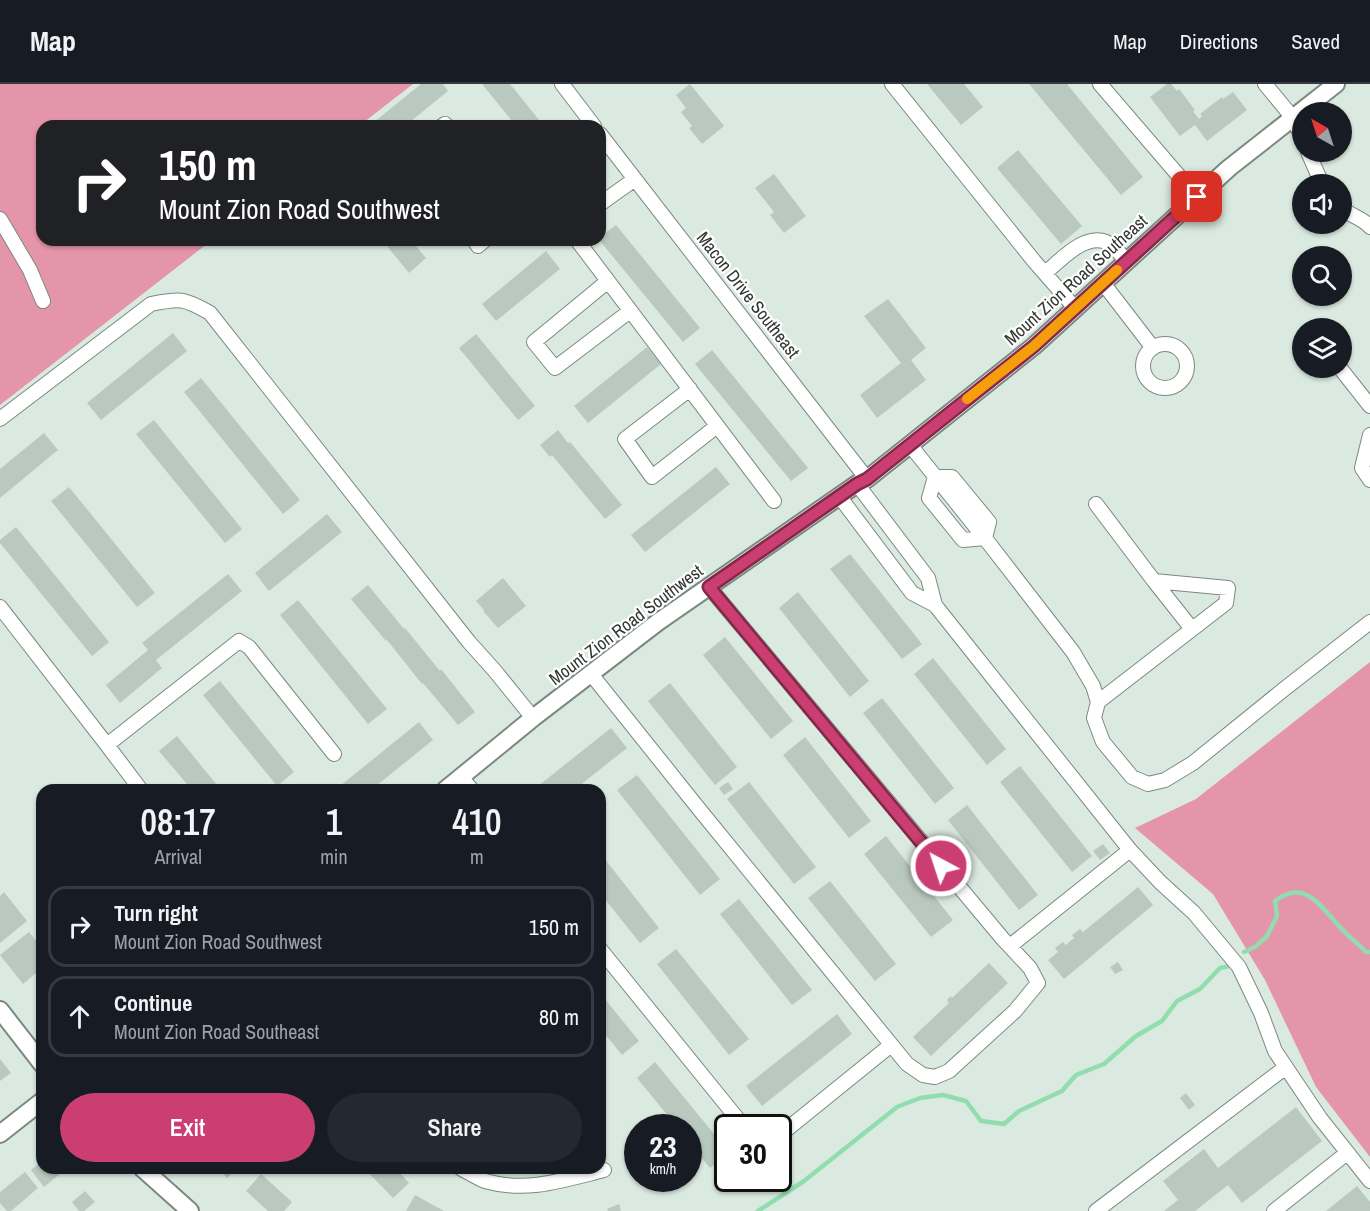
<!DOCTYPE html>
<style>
:root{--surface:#171b24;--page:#242831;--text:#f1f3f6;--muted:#9ea1a6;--line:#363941;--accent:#cb3e71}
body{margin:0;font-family:"Archivo Narrow",sans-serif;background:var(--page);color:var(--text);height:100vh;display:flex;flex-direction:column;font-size:22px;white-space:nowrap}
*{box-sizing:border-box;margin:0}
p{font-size:20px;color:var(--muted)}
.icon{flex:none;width:33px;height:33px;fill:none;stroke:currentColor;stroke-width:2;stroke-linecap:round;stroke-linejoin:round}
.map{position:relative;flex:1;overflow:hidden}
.sheet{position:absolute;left:36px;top:700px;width:570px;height:390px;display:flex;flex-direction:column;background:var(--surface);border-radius:18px;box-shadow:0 2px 4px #0004}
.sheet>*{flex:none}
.hud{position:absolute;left:36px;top:36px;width:570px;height:126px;border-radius:18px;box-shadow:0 2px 4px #0004;background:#202124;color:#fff;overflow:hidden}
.needle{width:39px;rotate:321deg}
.tools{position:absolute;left:1292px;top:18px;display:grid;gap:12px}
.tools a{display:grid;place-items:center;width:60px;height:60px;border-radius:50%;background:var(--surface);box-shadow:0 2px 4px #0004;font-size:30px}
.speed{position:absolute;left:624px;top:1030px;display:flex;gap:12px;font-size:30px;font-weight:700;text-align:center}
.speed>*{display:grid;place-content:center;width:78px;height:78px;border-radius:50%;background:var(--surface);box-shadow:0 2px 4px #0004;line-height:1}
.speed small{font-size:15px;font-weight:400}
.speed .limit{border:3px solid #111;border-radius:9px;background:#fff;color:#111}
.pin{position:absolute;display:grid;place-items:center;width:51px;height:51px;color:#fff;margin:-26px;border-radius:12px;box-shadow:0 3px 9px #0006}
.me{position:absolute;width:66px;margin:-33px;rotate:320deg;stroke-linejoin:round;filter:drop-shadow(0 0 4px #0008)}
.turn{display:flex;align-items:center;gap:21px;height:126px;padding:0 24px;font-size:27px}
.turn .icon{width:78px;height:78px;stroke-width:2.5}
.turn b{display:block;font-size:42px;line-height:51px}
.eta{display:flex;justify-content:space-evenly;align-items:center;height:102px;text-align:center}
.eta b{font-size:36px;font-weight:600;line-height:42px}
.primary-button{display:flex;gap:12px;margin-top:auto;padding:12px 24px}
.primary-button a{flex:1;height:69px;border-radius:36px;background:var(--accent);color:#fff;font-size:24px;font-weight:600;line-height:69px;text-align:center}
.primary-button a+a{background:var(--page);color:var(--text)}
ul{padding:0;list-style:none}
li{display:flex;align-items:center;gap:18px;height:81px;margin:0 12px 9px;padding:0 12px;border:3px solid var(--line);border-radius:18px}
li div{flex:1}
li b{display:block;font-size:22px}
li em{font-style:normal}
header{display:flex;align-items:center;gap:36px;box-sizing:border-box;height:84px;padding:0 30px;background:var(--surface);border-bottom:2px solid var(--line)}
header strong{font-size:28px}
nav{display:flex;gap:33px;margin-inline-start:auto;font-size:21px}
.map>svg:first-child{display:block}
.forest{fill:#e595aa}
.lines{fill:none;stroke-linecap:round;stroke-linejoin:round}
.stream{stroke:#91ddaf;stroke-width:4.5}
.building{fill:#bac9bf}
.minor-casing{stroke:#7b8980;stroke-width:16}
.tertiary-casing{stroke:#7b8980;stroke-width:20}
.minor{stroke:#fff;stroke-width:14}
.tertiary{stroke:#fff;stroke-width:16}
.route-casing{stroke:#842849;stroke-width:15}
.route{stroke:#cb3e71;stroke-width:10}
.slow{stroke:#f59e0b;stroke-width:10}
.labels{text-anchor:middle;stroke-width:4.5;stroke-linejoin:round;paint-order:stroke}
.street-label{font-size:18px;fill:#313733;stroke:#fff}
</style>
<header>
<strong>Map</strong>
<nav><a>Map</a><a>Directions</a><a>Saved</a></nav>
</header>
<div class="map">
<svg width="1370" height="1127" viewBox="0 0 1370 1127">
<rect width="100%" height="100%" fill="#dbeae0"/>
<!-- forest -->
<path class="forest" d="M0 0H413L359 42H42V156H212L0 321Z
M1370 578V1073L1316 1003 1265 896 1213 810 1135 744 1196 715Z"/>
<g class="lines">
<!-- stream -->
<path class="stream" d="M1244 868 1255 863 1267 852 1277 832 1275 817C1305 794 1320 822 1339 842 1347 851 1357 859 1366 868H1370
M758 1127 804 1097 897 1023 920 1014 943 1011 966 1017 981 1037 1004 1040 1019 1027 1062 1007 1076 991 1104 980 1136 952 1162 937 1177 917 1200 905 1220 884 1229 882"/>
</g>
<!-- building -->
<path class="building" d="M421 0H443L448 7 405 42H369Z
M482 0H510L544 42H516Z
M690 0 724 42 702 60 689 44 692 42 681 28 686 24 676 11Z
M927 0H964L983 23 961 41Z
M1029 0H1067L1143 93 1121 111Z
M1167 0H1171L1177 7 1179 5 1195 26 1193 27 1199 35 1202 32 1200 30 1222 13 1223 15 1233 8 1247 26 1207 57 1195 41 1180 52 1150 13Z
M1018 66 1082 142 1061 160 997 84Z
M774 90 806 132 784 149 770 131 774 128 755 104Z
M616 141 700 244 683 258 600 157V153Z
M382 156H411L426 174 409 189Z
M546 167 560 185 496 237 482 220Z
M888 215 926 264 911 276 926 296 877 334 860 311 901 279 864 232Z
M173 249 187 267 101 336 87 319Z
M476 250 535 322 518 336 459 264Z
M647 263 661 280 588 339 574 322Z
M712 266 808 384 791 397 695 280Z
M201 294 300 416 283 430 184 308Z
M154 336 242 445 225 459 136 350Z
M558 346 568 359 570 358 622 421 605 435 552 371 550 373 540 361Z
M44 349 58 366 0 414V385Z
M716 383 730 400 645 468 631 451Z
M69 403 155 509 137 523 51 417Z
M327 430 342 448 269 507 255 489Z
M16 443 109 558 92 572 0 459V456Z
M850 470 922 560 902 575 830 485Z
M228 490 242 507 156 576 162 584 120 619 106 601 148 566 142 559Z
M503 494 526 522 498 544 483 527 484 526 476 517Z
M368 501 404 545 405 544 440 587 441 585 475 628 458 641 423 599 422 600 387 556 386 557 351 515Z
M798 508 869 597 850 613 779 524Z
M298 516 387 625 368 640 280 531Z
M725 553 793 637 771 655 703 571Z
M933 574 1006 665 987 681 914 590Z
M220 597 294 688 277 702 203 611Z
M670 599 737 683 715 701 648 617Z
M882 614 954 704 935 720 863 629Z
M419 638 433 656 371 706H335Z
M611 644 627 664 574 706H533Z
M177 652 221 706H192L159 667Z
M805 653 871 737 849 754 783 671Z
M1020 682 1092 772 1072 788 1000 698Z
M637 691 720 795 700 811 617 706Z
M728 698 733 705 724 711 719 704Z
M749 698 816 783 794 800 727 715Z
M967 721 1038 811 1019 826 948 736Z
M886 752 953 836 931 853 864 770Z
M1103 760 1110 769 1100 776 1093 767Z
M600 769 659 844 640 859 600 809Z
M830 797 896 880 875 897 808 814Z
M1138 803 1153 821 1064 895 1048 876 1058 868 1055 864 1063 858 1066 861 1074 854 1072 851 1080 845 1083 848Z
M4 808 27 837 0 859V812Z
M739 815 812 906 792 921 720 830Z
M29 848 42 864V884L23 900 0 871Z
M676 865 749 955 729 971 657 880Z
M1118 878 1123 886 1115 890 1110 883Z
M989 879 1008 899 931 972 913 953 949 919 947 916 951 912 952 914Z
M600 909 639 957 622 971 600 944Z
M837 930 852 950 762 1022 746 1002Z
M0 975 11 989 0 997Z
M655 978 728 1067V1070L710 1084 688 1057V1044H678L637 994Z
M1186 1009 1195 1021 1189 1026 1180 1014Z
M1296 1023 1322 1057 1242 1119 1228 1101 1195 1127H1164L1178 1116 1163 1097 1204 1065 1218 1084Z
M42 1077V1084H67L44 1103 31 1086Z
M218 1084H237L227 1094Z
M364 1084H395L409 1099 393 1114Z
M25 1088 38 1104 11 1127H7L0 1119V1108Z
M261 1090 292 1118 284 1127H268L246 1107Z
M1357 1102 1370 1118V1127H1326Z
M85 1107 95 1118 84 1127H79L72 1118Z
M415 1111 444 1127H406Z
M619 1120 621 1127H608L607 1125Z"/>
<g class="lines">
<!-- minor casing -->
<g class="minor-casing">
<path id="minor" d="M562 0 594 42
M892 0 1034 177 1075 224
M1100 0 1197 113
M1265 0 1293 34 1302 54
M442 42 445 40 447 42
M600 50 867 395
M1308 68 1322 100
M600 120 635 95
M1341 123C1349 132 1362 133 1370 143
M0 135 30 186 43 217
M474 156 478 162 485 156
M577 156 774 417
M1045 189C1060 177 1084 149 1106 158 1113 161 1121 171 1127 177
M608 197 534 258 555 284 630 227
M1103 199 1153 264
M1143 282a22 22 0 1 1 44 0a22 22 0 1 1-44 0Z
M1340 284 1370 322
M690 305 625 355 652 393 717 342
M0 335 151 220C180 214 184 214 210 229L469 558 495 587 533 634
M1370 351 1362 384 1370 396
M910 361 991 462 1073 568 1093 602 1098 618 1094 634 1103 658 1132 693 1148 700 1165 696 1193 679 1283 606 1370 538
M935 393 929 414 963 456 985 454
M935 393H952L989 438 985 454
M857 400 928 494 935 521 970 565 1130 766 1160 798 1194 829 1239 883 1261 929 1275 967 1320 1034 1370 1097
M839 412 912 509 935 521
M1096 420 1154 497 1192 545
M0 523 107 661 141 706
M591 590 699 725 907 980 923 991 935 993 949 987 1015 927 1038 899 1030 884 1002 854 709 503
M1098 618 1226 519 1228 504 1154 497
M107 661 239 557 249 563 334 670
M461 693 472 706
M1010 862 1130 766
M600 865 745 1044
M778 1050 786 1046 891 961
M460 1084C468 1088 477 1094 485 1097 527 1109 564 1096 604 1086
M1096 1127 1286 983
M1274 1127 1347 1069"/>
</g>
<!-- tertiary casing -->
<g class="tertiary-casing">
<path id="tertiary" d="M445 706 533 634 658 538 857 400 867 395 1034 262 1229 84 1336 0
M0 926 42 980
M0 1050 42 1017
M142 1084 190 1127"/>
</g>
<!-- minor -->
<use href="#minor" class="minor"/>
<!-- tertiary -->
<use href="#tertiary" class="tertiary"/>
</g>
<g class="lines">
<!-- route casing -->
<g class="route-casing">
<path id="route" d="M941 782 709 503 857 400 867 395 1034 262 1197 113"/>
</g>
<!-- route -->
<use href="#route" class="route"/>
<!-- slow -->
<path class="slow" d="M967 315 1034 262 1117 186"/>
</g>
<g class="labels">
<!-- street labels -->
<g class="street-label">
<text transform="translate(1076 196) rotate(-42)" y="6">Mount Zion Road Southeast</text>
<text transform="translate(748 211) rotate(52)" y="6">Macon Drive Southeast</text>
<text transform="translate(626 541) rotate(-37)" y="6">Mount Zion Road Southwest</text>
</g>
</g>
</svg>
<div class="tools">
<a><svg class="needle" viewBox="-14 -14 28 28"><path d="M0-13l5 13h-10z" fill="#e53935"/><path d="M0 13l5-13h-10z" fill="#9ea1a6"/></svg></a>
<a><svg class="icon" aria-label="sound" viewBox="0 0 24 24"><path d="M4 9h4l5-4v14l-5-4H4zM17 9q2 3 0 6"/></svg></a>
<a><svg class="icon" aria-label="search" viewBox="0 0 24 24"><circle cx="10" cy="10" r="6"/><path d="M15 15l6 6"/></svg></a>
<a><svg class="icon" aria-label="layers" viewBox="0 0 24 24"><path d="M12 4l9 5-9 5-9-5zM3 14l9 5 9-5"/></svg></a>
</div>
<div class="speed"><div>23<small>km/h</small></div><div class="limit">30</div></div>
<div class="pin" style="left:1197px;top:113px;background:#d93025"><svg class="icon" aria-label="arrive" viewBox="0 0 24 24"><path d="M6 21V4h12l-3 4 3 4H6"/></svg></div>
<svg class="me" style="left:941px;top:782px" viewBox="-20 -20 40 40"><circle r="17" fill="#cb3e71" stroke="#fff" stroke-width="3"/><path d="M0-11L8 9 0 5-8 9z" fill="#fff"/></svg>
<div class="hud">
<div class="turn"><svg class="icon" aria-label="right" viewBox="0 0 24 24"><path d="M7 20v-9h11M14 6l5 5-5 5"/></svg><div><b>150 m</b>Mount Zion Road Southwest</div></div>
</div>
<section class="sheet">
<div class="eta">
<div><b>08:17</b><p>Arrival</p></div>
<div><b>1</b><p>min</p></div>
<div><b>410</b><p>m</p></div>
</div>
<ul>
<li><svg class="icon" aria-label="right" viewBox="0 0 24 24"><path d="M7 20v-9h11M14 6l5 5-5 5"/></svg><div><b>Turn right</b><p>Mount Zion Road Southwest</p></div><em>150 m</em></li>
<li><svg class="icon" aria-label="ahead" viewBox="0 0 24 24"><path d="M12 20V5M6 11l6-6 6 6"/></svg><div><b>Continue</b><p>Mount Zion Road Southeast</p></div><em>80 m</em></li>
</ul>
<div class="primary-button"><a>Exit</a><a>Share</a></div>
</section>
</div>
